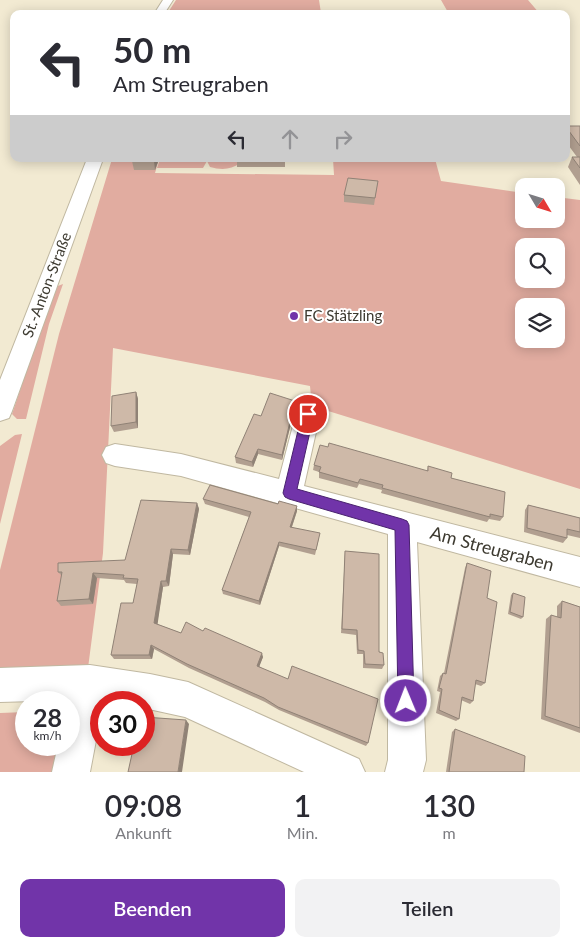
<!DOCTYPE html>
<html lang="de">
<meta charset="utf-8">
<style>
:root{--surface:#fff;--page:#f2f2f3;--text:#2b2b33;--muted:#7c7c81;--accent:#7134a9}
body{margin:0;font-family:Lato,sans-serif;background:var(--page);color:var(--text);height:100vh;display:flex;flex-direction:column;font-size:19px;white-space:nowrap}
*{box-sizing:border-box;margin:0}
p{font-size:16px;color:var(--muted)}
.icon{flex:none;width:28px;height:28px;fill:none;stroke:currentColor;stroke-width:2;stroke-linecap:round;stroke-linejoin:round}
.map{position:relative;height:772px;overflow:hidden}
.sheet{display:flex;flex-direction:column;background:var(--surface);flex:1}
.sheet>*{flex:none}
.guide{position:absolute;left:10px;top:10px;width:560px;height:152px;border-radius:10px;box-shadow:0 2px 12px #0003;background:#fff;color:var(--text);overflow:hidden}
.needle{width:32px;rotate:128deg}
.tools{position:absolute;left:515px;top:178px;display:grid;gap:10px}
.tools a{display:grid;place-items:center;width:50px;height:50px;border-radius:10px;background:var(--surface);box-shadow:0 2px 12px #0003;font-size:25px}
.speed{position:absolute;left:15px;top:691px;display:flex;gap:10px;font-size:25px;font-weight:700;text-align:center}
.speed>*{display:grid;place-content:center;width:65px;height:65px;border-radius:50%;background:var(--surface);box-shadow:0 2px 12px #0003;line-height:1}
.speed small{font-size:12px;font-weight:400}
.speed .limit{border:8px solid #d22;background:#fff;color:#111}
.pin{position:absolute;display:grid;place-items:center;width:42px;height:42px;color:#fff;margin:-21px;border:2px solid #fff;border-radius:50%;box-shadow:0 1px 5px #0007}
.me{position:absolute;width:55px;margin:-28px;rotate:359deg;stroke-linejoin:round;filter:drop-shadow(0 0 4px #0008)}
.turn{display:flex;align-items:center;gap:18px;height:105px;padding:0 20px;font-size:22px}
.turn .icon{width:65px;height:65px;stroke-width:2.5}
.turn b{display:block;font-size:35px;line-height:42px}
.lanes{display:flex;align-items:center;height:48px;padding:0 20px;background:#0003;justify-content:center;gap:25px;direction:ltr}
.lanes .off{opacity:.35}
.eta{display:flex;justify-content:space-evenly;align-items:center;height:85px;text-align:center}
.eta b{font-size:30px;font-weight:600;line-height:35px}
.action{display:flex;gap:10px;margin-top:auto;padding:10px 20px}
.action a{flex:1;height:58px;border-radius:10px;background:var(--accent);color:#fff;font-size:20px;font-weight:600;line-height:58px;text-align:center}
.action a+a{background:var(--page);color:var(--text)}
.map>svg:first-child{display:block}
.green{fill:#e1aca0;fill-rule:evenodd}
.lines{fill:none;stroke-linecap:round;stroke-linejoin:round}
.minor-casing{stroke:#c0b8a1;stroke-width:2}
.minor{fill:#fff;fill-rule:evenodd}
.wall{fill:#b19f90}
.shaded-wall{fill:#908276}
.building{fill:#ceb9a8;stroke:#908276}
.route{fill:#7134a9;stroke:#49226e}
.poi-dot{fill:#7134a9;stroke:#fff;stroke-width:2}
.labels{text-anchor:middle;stroke-width:4;stroke-linejoin:round;paint-order:stroke}
.street-label{font-size:15px;fill:#3d3a30;stroke:#fff}
.poi-label{font-size:15px;fill:#3d3a30;stroke:#fff;text-anchor:start}
.near-street-label{font-size:18px;fill:#3d3a30;stroke:#fff}
</style>
<div class="map">
<svg width="580" height="772" viewBox="0 0 580 772">
<rect width="100%" height="100%" fill="#f2ead2"/>
<!-- green -->
<path class="green" d="M176 0H319L321 13 167 14Z
M441 0H528L540 14H449Z
M112 159H159L155 173 334 175 333 159H435L441 181 524 193V219H556V197L580 200V489L312 406 310 386 113 348 103 553 88 668H0V570L59 334ZM524 246H556V279H524ZM524 306H556V339H524Z
M160 159H241L240 163C231 170 221 170 210 167L207 161 203 168H157Z
M63 284 49 324 26 419H17L12 414 55 287Z
M22 434 0 524V446L15 435Z
M26 712V745H67L60 772H0V713Z"/>
<g class="lines">
<!-- minor casing -->
<g class="minor-casing">
<path id="minor" d="M163 0H173L164 14H154Z
M87 159H103L12 411 9 418 0 421V380Z
M308 404 317 407 320 414 304 486 580 557V587L417 542 426 760 423 772H385L388 760V534L181 476 115 466 106 463 102 455 106 447 115 444 181 454 279 479 296 414 299 407Z
M90 665 150 674 188 682 359 759 365 772H304L185 717 144 708V702L104 701 101 702V714L90 772H52L58 745H69V700L0 702V668Z"/>
</g>
<!-- minor -->
<use href="#minor" class="minor"/>
</g>
<!-- wall -->
<path class="wall" d="M566 126H580V185L568 167 572 157H577L566 142Z
M159 159 155 170H134L132 161Z
M237 159H285V167H237Z
M378 181 374 205 344 202V195Z
M136 392 138 399V428L114 432 111 426Z
M295 401V407L282 460 258 454 253 467 236 463 235 457 261 416Z
M314 465 427 471 428 466 451 478 503 517 500 521 489 519 487 522 381 493 382 490 359 484 357 488 319 478V472L313 470Z
M203 499 297 506V511L292 527 319 538 315 555 279 546 260 605 223 594 222 590 249 517 205 504Z
M197 503 199 509 190 555 173 554 169 586 163 587 157 624 181 633 203 631 263 657 259 666 368 743 366 746 279 710 265 702 189 668 154 649 152 659H114L111 655 133 603 137 584 126 583 124 580 97 578 93 604 61 606 57 601 62 576 58 572 125 560Z
M528 505 580 518V538L567 535V538L563 543 524 532 525 510Z
M345 551 384 665 382 669 363 668V654H357L356 635 341 633Z
M467 563 487 598 485 683 481 686 475 684 473 701 470 704 461 700 459 719 456 721 436 713 440 692 437 691 440 676 443 673H444L465 568Z
M513 593 523 617 521 619 508 614 511 595Z
M562 601 580 607V733L541 719 546 619 551 615 557 617V606Z
M455 729 524 772H446L452 732Z"/>
<!-- shaded-wall -->
<path class="shaded-wall" d="M155 159H159L155 170 154 161Z
M136 392 138 399V428L136 422Z
M295 401V407L282 460V455Z
M258 449V454L253 467 252 462Z
M197 503 199 509 190 555 188 550Z
M297 506V511L290 532V527Z
M279 542V546L260 605 259 601Z
M171 549 173 554 169 586 166 581Z
M93 573 97 578 93 604 89 599Z
M161 581 163 587 157 628 154 623Z
M151 645 154 649 152 659 149 655Z
M262 653 263 657 258 670 257 666Z
M186 720 189 724 182 772H178Z"/>
<!-- building -->
<path class="building" d="M566 126H580V146L566 127Z
M572 157H580V168Z
M133 159H155L154 161H132Z
M348 178 378 181 375 198 344 195Z
M136 392V422L111 426 112 396Z
M270 393 295 401 282 455 258 449 252 462 235 457 254 414 261 416Z
M329 443 428 471V466L452 473 451 478 505 492 503 517 490 514V517L382 488 383 485 360 479 358 483 319 472 321 467 314 465 320 445 328 447Z
M210 485 278 504 279 501 297 506 290 527 320 533 316 550 279 542 259 601 222 590 251 512 203 499Z
M141 500 197 503 188 550 171 549 166 581H161L154 623 181 633 186 622 203 631 205 628 262 653 257 666 288 679 292 666 378 699 368 743 278 707 264 698 187 664 151 645 149 655H111L121 603H133L138 579 123 578 124 575 93 573 89 599 57 601 62 572H58V563L125 560Z
M528 505 580 518V532L567 529V538L527 528Z
M345 551 379 554V652L383 653 384 665 365 664 364 651 358 650 357 630 342 629Z
M467 563 491 571 487 598 497 602 485 683 476 680 473 701 462 697 459 719 439 710 442 689 439 688 443 673 446 674Z
M513 593 525 597 523 617 510 612Z
M562 601 580 607V728L545 716 551 615 561 618Z
M144 717 186 720 178 772H128L134 745H144Z
M455 729 525 756 524 772H449Z"/>
<!-- route -->
<path class="route" d="M308 409 312 411 314 414 297 489 402 519 407 521 409 525 414 701 412 707 406 710 400 707 398 701 395 530 289 499 285 497 283 493 302 414 304 411Z"/>
<!-- markers -->
<circle class="poi-dot" cx="294" cy="316" r="5"/>
<g class="labels">
<!-- street labels -->
<g class="street-label">
<text transform="translate(47 285) rotate(-69)" y="5">St.-Anton-Straße</text>
</g>
<!-- poi labels -->
<g class="poi-label">
<text x="304" y="321">FC Stätzling</text>
</g>
<!-- near-street labels -->
<g class="near-street-label">
<text transform="translate(492 549) rotate(15)" y="6">Am Streugraben</text>
</g>
</g>
</svg>
<div class="tools">
<a><svg class="needle" viewBox="-14 -14 28 28"><path d="M0-13l5 13h-10z" fill="#e53935"/><path d="M0 13l5-13h-10z" fill="#7c7c81"/></svg></a>
<a><svg class="icon" aria-label="search" viewBox="0 0 24 24"><circle cx="10" cy="10" r="6"/><path d="M15 15l6 6"/></svg></a>
<a><svg class="icon" aria-label="layers" viewBox="0 0 24 24"><path d="M12 4l9 5-9 5-9-5zM3 14l9 5 9-5"/></svg></a>
</div>
<div class="speed"><div>28<small>km/h</small></div><div class="limit">30</div></div>
<div class="pin" style="left:308px;top:414px;background:#d93025"><svg class="icon" aria-label="arrive" viewBox="0 0 24 24"><path d="M6 21V4h12l-3 4 3 4H6"/></svg></div>
<svg class="me" style="left:406px;top:701px" viewBox="-20 -20 40 40"><circle r="17" fill="#7134a9" stroke="#fff" stroke-width="3"/><path d="M0-11L8 9 0 5-8 9z" fill="#fff"/></svg>
<div class="guide">
<div class="turn"><svg class="icon" aria-label="left" viewBox="0 0 24 24"><path d="M17 20v-9H6M10 6l-5 5 5 5"/></svg><div><b>50 m</b>Am Streugraben</div></div>
<div class="lanes"><svg class="icon" aria-label="left" viewBox="0 0 24 24"><path d="M17 20v-9H6M10 6l-5 5 5 5"/></svg><svg class="icon off" aria-label="ahead" viewBox="0 0 24 24"><path d="M12 20V5M6 11l6-6 6 6"/></svg><svg class="icon off" aria-label="right" viewBox="0 0 24 24"><path d="M7 20v-9h11M14 6l5 5-5 5"/></svg></div>
</div>
</div>
<section class="sheet">
<div class="eta">
<div><b>09:08</b><p>Ankunft</p></div>
<div><b>1</b><p>Min.</p></div>
<div><b>130</b><p>m</p></div>
</div>
<div class="action"><a>Beenden</a><a>Teilen</a></div>
</section>
